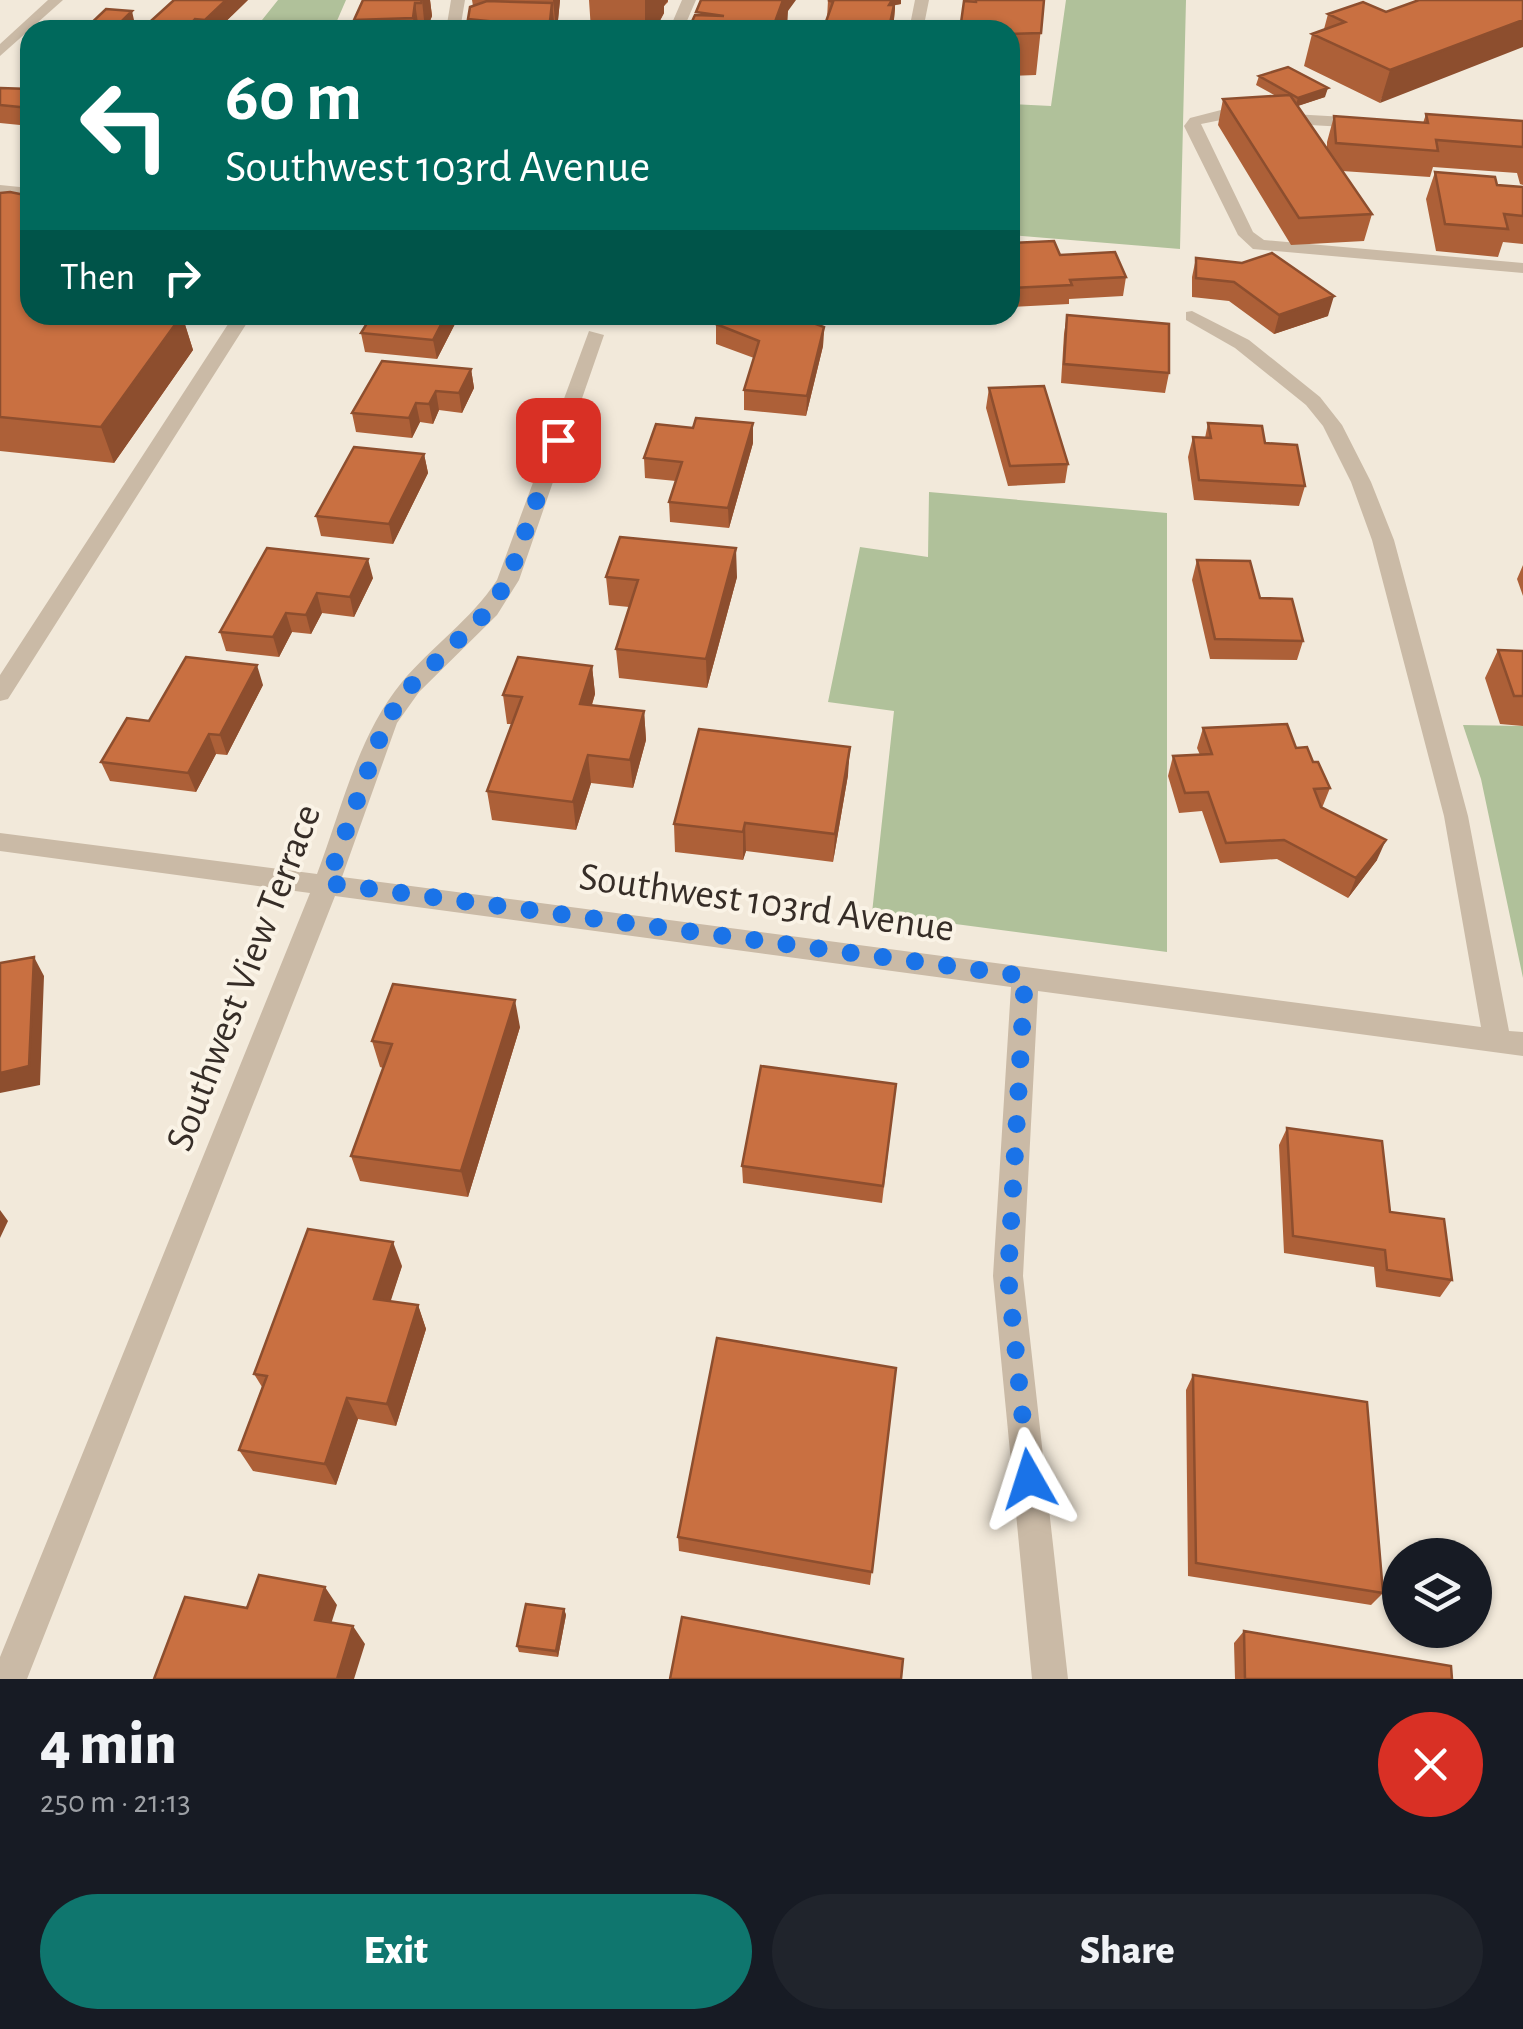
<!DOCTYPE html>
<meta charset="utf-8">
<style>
:root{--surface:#171b24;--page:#20242c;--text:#f1f3f6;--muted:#9ea1a6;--accent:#0f766e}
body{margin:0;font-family:"Alegreya Sans",sans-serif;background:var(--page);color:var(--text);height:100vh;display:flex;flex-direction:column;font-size:38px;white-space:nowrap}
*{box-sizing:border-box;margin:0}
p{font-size:32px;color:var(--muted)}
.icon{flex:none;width:55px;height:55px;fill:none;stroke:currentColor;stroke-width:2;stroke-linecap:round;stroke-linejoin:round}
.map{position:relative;height:1679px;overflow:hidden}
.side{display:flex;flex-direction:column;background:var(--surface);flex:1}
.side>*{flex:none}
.banner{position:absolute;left:20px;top:20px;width:1000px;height:305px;border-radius:30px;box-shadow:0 2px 8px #0004;background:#00695c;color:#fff;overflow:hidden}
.fabs{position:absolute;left:1382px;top:1538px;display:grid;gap:20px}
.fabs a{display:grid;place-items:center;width:110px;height:110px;border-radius:50%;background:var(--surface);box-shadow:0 2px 8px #0004;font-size:50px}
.pin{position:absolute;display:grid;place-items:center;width:85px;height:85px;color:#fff;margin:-42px;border-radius:20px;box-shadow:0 5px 15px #0006}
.me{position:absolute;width:110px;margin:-55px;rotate:354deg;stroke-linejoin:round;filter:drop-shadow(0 0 8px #0008)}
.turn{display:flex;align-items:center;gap:35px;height:210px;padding:0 40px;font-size:45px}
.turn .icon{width:130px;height:130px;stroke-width:2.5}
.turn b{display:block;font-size:70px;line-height:85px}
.then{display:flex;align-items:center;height:95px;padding:0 40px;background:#0003;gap:20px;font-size:38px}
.round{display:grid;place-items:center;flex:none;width:105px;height:105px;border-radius:52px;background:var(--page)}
.head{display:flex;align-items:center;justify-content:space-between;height:170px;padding:0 40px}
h1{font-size:60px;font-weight:800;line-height:75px}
.cta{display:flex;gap:20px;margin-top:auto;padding:20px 40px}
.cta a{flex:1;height:115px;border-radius:60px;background:var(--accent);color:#fff;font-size:40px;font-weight:800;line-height:115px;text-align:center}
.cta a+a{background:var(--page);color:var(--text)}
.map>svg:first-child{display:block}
.green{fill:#b0c19a}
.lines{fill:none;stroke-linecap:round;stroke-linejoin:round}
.service{fill:#cabaa6;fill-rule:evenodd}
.minor{fill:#cabaa6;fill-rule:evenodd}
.wall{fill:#ad6038}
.shaded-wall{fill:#8d4e2e}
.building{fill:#c97041;stroke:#8d4e2e;stroke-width:2.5}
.route{stroke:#1a73e8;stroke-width:18;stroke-dasharray:0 32.4}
.labels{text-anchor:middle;stroke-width:8;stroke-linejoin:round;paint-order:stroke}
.street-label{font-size:40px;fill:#362d27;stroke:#faf3e6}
</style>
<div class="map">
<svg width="1523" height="1679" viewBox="0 0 1523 1679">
<rect width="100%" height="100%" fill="#f2e9da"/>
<!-- green -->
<path class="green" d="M278 0H346L333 30H254Z
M1066 0H1186L1180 249 1010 235V104L1051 106Z
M929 492 1167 513V952L872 913 894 711 828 702 860 547 928 557Z
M1463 725 1523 726V978L1481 779Z"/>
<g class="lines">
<!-- service -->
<path class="service" d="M1221 110 1363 118 1371 123 1363 128 1221 120 1201 124 1253 232 1264 240 1523 263V273L1253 249 1238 235 1184 126 1190 118Z
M0 185 30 188V198L0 195Z
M234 315H252L8 699 0 701V675Z"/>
<!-- minor -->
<path class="minor" d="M48 0H63L0 56V44Z
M451 0H465L460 30H446Z
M682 0H696L683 30H669Z
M915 0H929L923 30H909Z
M1192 311 1249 340 1320 397 1342 425 1371 482 1394 540 1468 816 1509 1031 1523 1032V1056L1038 991 1023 1276 1068 1679H1032L993 1276 1011 987 335 896 27 1679H0V1657L310 893 0 851V833L317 874C341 811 358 735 402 682 432 646 471 620 497 580L589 331 604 335 519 580 497 615 419 692 397 723 342 877 1481 1027 1444 816 1372 540 1351 482 1323 426 1306 405 1235 348 1186 320V312Z"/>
</g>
<!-- wall -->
<path class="wall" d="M248 0 217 30H141Z
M430 0 432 16 430 21V30H353L355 26 354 20Z
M472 0H560L557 30H466L473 6Z
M589 0H668V2L664 6V13L655 30H591Z
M828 0H901V4L895 5V8L893 30H823L827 19Z
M964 0H1044L1036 75 1010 76V30H960Z
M1419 0 1380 103 1304 66 1312 34 1324 29 1328 14 1386 12Z
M1259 76 1325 97 1297 106 1327 149V142L1334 116 1423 123 1426 114 1523 121V185L1520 184 1517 173 1433 167 1430 177 1342 171 1372 214 1364 241 1291 245 1218 125 1223 99 1276 96 1256 85Z
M30 89V126L0 123V106Z
M1435 172 1497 185 1523 187V244L1503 242 1498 257 1436 251 1426 199Z
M0 193 30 315H182L193 350 114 463 0 451Z
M1010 243 1060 255 1126 277 1123 296 1069 299V304L1010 307Z
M1196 258 1242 263 1328 316 1274 334 1229 301 1192 297V277Z
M1067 315 1169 373 1165 393 1061 383 1064 334Z
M458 318 437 359 365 352 361 333Z
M716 324 824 327 823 346 806 416 744 410V390L754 358 716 344Z
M471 369 474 388 462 413 439 410 433 424 420 422 412 438 356 432 352 413Z
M989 388 1068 464 1065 483 1008 486 986 408Z
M1208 423 1265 443 1305 486 1299 506 1194 500 1188 457 1193 437 1205 438Z
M753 443 729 528 670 522 669 502 676 481 645 478 644 458Z
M424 454 428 473 393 544 321 536 316 516Z
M267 548 373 578 354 617 322 613 311 634 292 632 279 657 226 651 220 632Z
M1197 560 1260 598 1303 641 1297 660 1210 659 1192 580Z
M1523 565V596L1517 579Z
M606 577H737L707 688 619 678 616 649 629 607 609 605Z
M1498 650 1523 651V726L1500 724 1485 678Z
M592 666 595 694 592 705 644 711 646 740 633 788 591 783 576 830 492 820 487 791 512 724H507L503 695Z
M263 685 227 755 216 754 196 792 110 781 101 762 149 721Z
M1203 728 1296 748 1313 762 1330 788 1322 808 1377 860 1348 898 1277 859 1220 863 1202 811 1179 813 1168 776 1173 756 1200 755 1197 748Z
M848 775 833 862 746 851 743 860 675 852 674 824Z
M520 1027 468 1197 360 1181 351 1156 383 1068 380 1067 372 1041Z
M896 1084 882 1203 743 1183 742 1166Z
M1287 1128 1390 1212 1452 1280 1440 1297 1376 1287 1374 1267 1284 1253 1279 1145Z
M402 1266 390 1301 418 1305 426 1329 396 1426 358 1419 336 1485 253 1471 239 1450 262 1387 254 1374Z
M896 1368 870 1585 679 1551 678 1537Z
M1193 1375 1383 1593 1371 1605 1188 1576 1186 1390Z
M564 1609 566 1615 558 1657 519 1652 517 1646Z
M1244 1631 1452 1679H1235L1234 1643Z"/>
<!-- shaded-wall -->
<path class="shaded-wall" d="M226 0H248L217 30H208L205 20Z
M422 0H430L432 16 430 21V30H425Z
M553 0H560L557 30H556Z
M645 0H668L664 6V13L655 30H645Z
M783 0H796L788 11 787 30H772Z
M892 0H901V4L895 5V8L893 30H882Z
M415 3 419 30H415L413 18Z
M552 3 555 30H549Z
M132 11 134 20 124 30H113Z
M195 19 198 30H185Z
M1523 20V47L1380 103 1390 70Z
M1328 88 1325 97 1295 107 1298 98Z
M1334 296 1328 316 1274 334 1279 315Z
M182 315 193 350 114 463 101 427Z
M446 315H457L458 318 437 359 433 340Z
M824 327 823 346 806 416 807 396Z
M471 369 474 388 462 413 459 393Z
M436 391 439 410 433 424 429 404Z
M416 403 420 422 412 438 409 418Z
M753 423V443L729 528 728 508Z
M424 454 428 473 393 544 389 524Z
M736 548 737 577 707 688 706 659Z
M368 559 373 578 354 617 350 597Z
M317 593 322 613 311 634 306 615Z
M286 613 292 632 279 657 273 637Z
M257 665 263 685 227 755 220 735Z
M592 666 595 694 583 732 580 704Z
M644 711 646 740 633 788 630 760Z
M209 734 216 754 196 792 188 773Z
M850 747 848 775 833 862 835 834Z
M588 755 591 783 576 830 573 802Z
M745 823 746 851 743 860V832Z
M1386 840 1377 860 1348 898 1356 878Z
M34 957 44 976 40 1085 0 1093V1073Z
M515 1000 520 1027 468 1197 461 1171Z
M0 1210 8 1221 0 1238Z
M393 1242 402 1266 384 1322 374 1299Z
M418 1305 426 1329 396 1426 387 1404Z
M347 1398 358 1419 336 1485 325 1464Z
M325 1587 337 1605 327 1637 315 1620Z
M564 1609 566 1615 558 1657 556 1651Z
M353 1626 365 1644 354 1679H337Z"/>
<!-- building -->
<path class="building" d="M174 0H226L205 20 195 19 185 30H141Z
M363 0H422L421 3H415L413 18 354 20Z
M701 0H783L772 30H688L695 15 724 16 696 12Z
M828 0H892L889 5H894L890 23 884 24 882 30H823L833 2Z
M976 0H1044L1041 33 1010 34V30H960L964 1 976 2Z
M1419 0H1523V20L1390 70 1312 34 1345 22 1328 14 1363 2 1386 12Z
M487 1 552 3 549 30H466L468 23 497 22 468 19 470 7Z
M106 9 132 11 113 30H84Z
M355 26 414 27 412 30H353Z
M1288 67 1328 88 1298 98 1259 76Z
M0 88 30 89V108L0 105Z
M1290 95 1372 214 1299 218 1223 99Z
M1426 114 1523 121V147L1436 140 1438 151 1336 143 1334 116 1428 123Z
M1435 172 1495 177 1497 185 1523 187V216L1504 214 1508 229 1445 224Z
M10 192 30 196V315H182L101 427 0 417V193Z
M1054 241 1060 255 1115 252 1126 277 1070 280 1072 285 1010 288V243Z
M1272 253 1334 296 1279 315 1234 282 1196 278V258L1242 263Z
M372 315H446L433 340 361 333Z
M727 315H792L824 327 807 396 744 390 759 341 716 324Z
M1067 315 1169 324V373L1064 364Z
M382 361 471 369 459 393 436 391 429 404 416 403 409 418 352 413Z
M1044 386 1068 464 1010 466 989 388Z
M696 418 753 423 728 508 669 502 682 462 644 458 656 424 693 428Z
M1208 423 1262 426 1265 443 1297 445 1305 486 1199 480 1193 437 1211 438Z
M354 447 424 454 389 524 316 516Z
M620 537 736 548 706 659 616 649 638 580 606 577Z
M267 548 368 559 350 597 317 593 306 615 286 613 273 637 220 632Z
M1197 560 1250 561 1260 598 1292 599 1303 641 1215 639Z
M1498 650 1523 651V696H1514Z
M186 657 257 665 220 735 209 734 188 773 101 762 127 718 149 721Z
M518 657 592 666 580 704 644 711 630 760 588 755 573 802 487 791 522 697 503 695Z
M1287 724 1296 748 1307 747 1313 762H1318L1330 788 1314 789 1321 807 1386 840 1356 878 1284 840 1226 843 1208 792 1185 793 1173 756 1212 754 1203 728Z
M699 729 850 747 835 834 745 823 743 832 674 824Z
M34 957 29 1066 0 1073V963Z
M393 984 515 1000 461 1171 351 1156 392 1044 372 1041Z
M761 1066 896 1084 883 1186 742 1166Z
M1287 1128 1382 1141 1390 1212 1444 1219 1452 1280 1387 1270 1385 1250 1293 1236Z
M308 1229 393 1242 374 1299 418 1305 387 1404 347 1398 325 1464 239 1450 267 1376 254 1374Z
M717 1338 896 1368 872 1572 678 1537Z
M1193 1375 1367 1402 1383 1593 1196 1563Z
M259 1575 325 1587 315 1620 353 1626 337 1679H154L185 1597 247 1608Z
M526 1604 564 1609 556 1651 517 1646Z
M682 1617 903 1659 901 1679H670Z
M1244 1631 1451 1666 1452 1679H1245Z"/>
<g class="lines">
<!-- route -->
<path class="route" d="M558 440 508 580 489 610 411 686 386 721 327 883 1025 976 1008 1276 1029 1479"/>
</g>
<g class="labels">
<!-- street labels -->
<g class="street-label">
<text transform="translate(767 901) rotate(8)" y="14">Southwest 103rd Avenue</text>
<text transform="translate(242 977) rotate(-69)" y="14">Southwest View Terrace</text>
</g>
</g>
</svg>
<div class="fabs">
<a><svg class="icon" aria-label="layers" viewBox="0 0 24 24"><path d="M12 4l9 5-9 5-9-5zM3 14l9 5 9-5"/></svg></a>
</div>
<div class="pin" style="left:558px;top:440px;background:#d93025"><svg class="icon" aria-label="arrive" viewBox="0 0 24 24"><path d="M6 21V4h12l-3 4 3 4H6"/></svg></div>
<svg class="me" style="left:1029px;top:1479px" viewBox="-20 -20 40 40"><path d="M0-17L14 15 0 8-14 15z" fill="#1a73e8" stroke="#fff" stroke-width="4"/></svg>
<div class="banner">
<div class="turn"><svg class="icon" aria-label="left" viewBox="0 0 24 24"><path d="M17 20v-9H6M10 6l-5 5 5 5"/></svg><div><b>60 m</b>Southwest 103rd Avenue</div></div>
<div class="then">Then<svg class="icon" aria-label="right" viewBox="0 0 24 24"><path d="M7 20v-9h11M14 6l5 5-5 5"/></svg></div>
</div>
</div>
<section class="side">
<div class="head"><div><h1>4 min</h1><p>250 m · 21:13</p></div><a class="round" style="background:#d93025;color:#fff"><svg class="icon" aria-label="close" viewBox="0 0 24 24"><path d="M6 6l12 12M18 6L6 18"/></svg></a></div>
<div class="cta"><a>Exit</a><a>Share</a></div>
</section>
